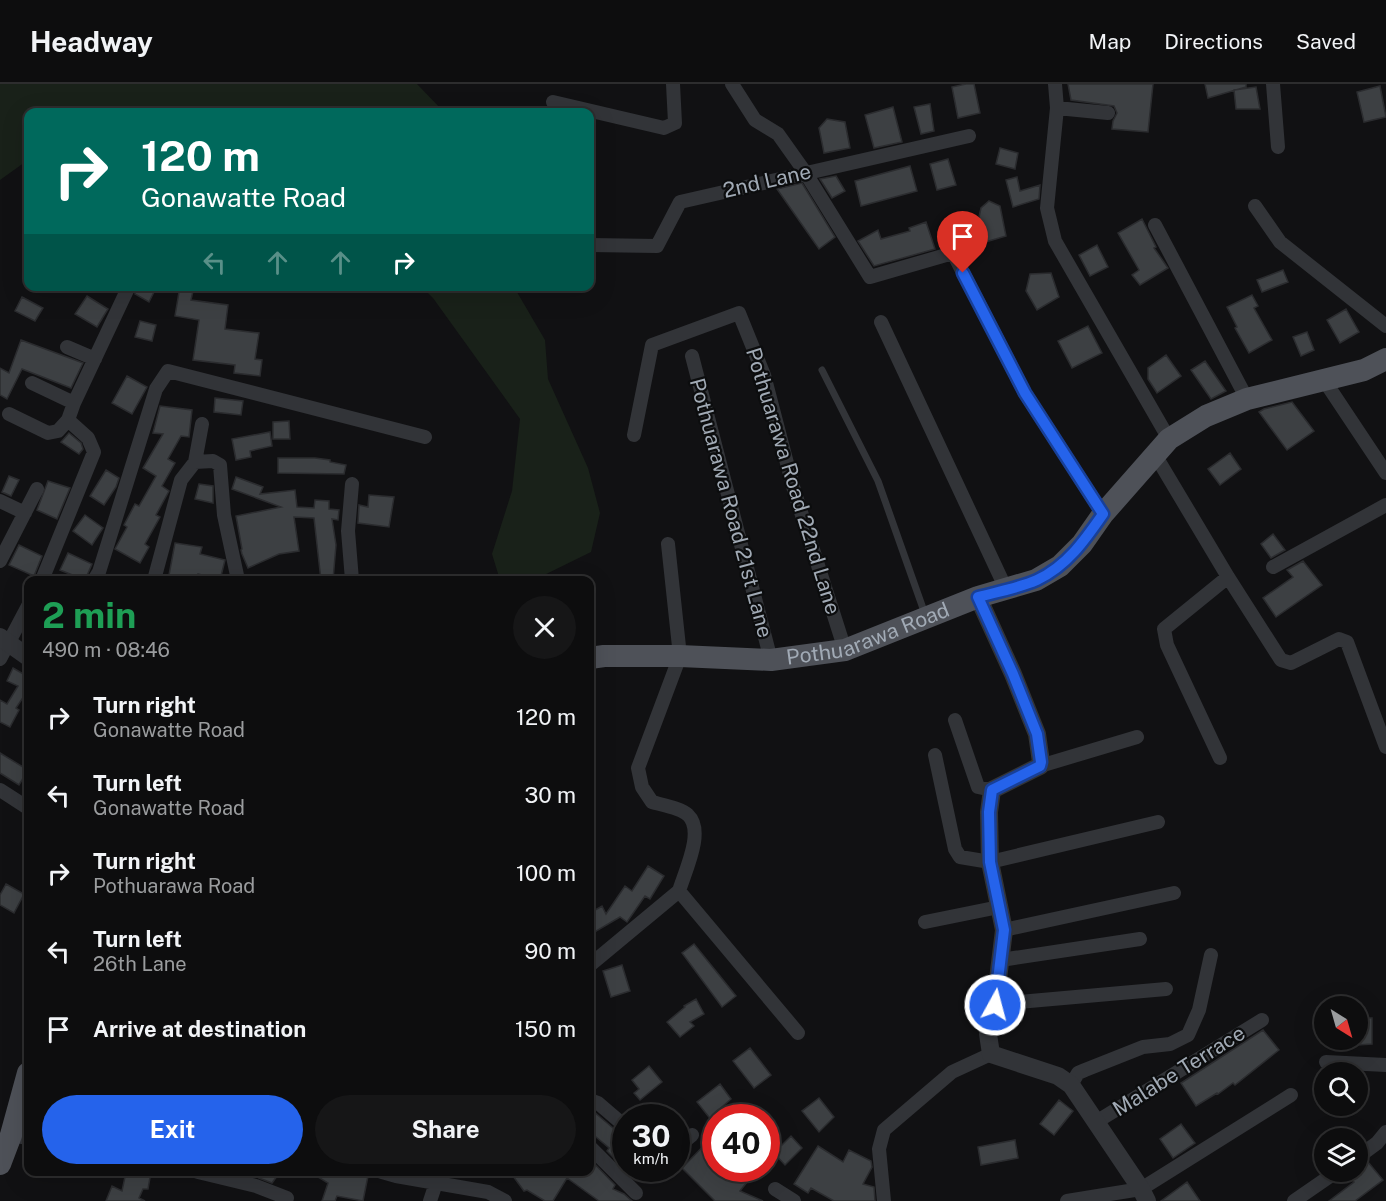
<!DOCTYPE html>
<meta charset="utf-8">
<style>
:root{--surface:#0d0d0e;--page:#161617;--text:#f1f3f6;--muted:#9a9c9e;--line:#2d2d2e;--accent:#2563eb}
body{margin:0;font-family:"Public Sans",sans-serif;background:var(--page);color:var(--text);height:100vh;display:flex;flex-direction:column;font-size:22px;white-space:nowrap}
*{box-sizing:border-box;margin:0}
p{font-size:20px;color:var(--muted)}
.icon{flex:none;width:33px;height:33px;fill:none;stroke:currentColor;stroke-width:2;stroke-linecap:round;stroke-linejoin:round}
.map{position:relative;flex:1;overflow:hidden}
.details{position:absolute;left:24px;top:492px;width:570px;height:600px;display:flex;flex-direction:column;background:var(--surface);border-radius:12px;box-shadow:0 6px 24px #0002,0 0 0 2px var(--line)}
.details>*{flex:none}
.guide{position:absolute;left:24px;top:24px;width:570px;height:183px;border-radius:12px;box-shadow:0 6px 24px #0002,0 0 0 2px var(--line);background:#00695c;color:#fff;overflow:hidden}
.needle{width:39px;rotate:143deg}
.controls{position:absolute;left:1314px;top:912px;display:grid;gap:12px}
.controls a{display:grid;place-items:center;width:54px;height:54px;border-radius:50%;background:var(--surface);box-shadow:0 6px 24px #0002,0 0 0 2px var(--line);font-size:30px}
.speed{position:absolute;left:612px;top:1020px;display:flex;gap:12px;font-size:30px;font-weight:700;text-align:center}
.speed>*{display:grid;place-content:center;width:78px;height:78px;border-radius:50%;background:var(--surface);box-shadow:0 6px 24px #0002,0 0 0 2px var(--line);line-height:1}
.speed small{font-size:15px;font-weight:400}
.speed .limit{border:9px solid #d22;background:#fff;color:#111}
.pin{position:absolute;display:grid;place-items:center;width:51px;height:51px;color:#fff;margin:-62px -26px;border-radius:50% 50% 50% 0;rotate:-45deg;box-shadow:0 0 6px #0007}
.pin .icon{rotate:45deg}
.me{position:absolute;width:66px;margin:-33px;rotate:7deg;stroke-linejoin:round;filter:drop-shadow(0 0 4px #0008)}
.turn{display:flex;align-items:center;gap:21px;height:126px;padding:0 18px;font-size:27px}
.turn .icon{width:78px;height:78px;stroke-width:2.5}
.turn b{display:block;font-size:42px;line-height:51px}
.lanes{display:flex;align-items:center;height:57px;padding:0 18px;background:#0003;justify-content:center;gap:30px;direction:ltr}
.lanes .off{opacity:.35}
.round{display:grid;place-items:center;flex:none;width:63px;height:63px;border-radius:32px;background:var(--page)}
.overview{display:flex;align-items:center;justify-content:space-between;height:102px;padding:0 18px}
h1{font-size:36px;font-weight:700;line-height:45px;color:#1e9e55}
.action{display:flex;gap:12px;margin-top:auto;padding:12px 18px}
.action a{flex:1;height:69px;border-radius:36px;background:var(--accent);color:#fff;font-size:24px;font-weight:700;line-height:69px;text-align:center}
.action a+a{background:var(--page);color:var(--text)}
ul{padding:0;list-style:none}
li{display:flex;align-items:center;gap:18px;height:78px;padding:0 18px}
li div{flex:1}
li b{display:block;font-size:22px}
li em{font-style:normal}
header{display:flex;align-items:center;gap:36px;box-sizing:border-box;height:84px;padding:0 30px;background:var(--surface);border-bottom:2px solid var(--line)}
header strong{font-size:28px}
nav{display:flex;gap:33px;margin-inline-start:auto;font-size:21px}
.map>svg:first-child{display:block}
.green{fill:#192119}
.building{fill:#3d4043;stroke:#2b2c2f;stroke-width:1.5}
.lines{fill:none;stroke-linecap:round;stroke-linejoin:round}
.service{stroke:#323438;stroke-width:7}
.minor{stroke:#323438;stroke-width:14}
.tertiary{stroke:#323438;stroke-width:18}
.primary{stroke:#4e5158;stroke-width:22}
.route-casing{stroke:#184099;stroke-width:15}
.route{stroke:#2563eb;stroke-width:10}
.labels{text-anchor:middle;stroke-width:4.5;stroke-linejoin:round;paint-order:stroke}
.street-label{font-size:21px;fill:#a1aab5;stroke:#0c0d0e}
</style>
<header>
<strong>Headway</strong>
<nav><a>Map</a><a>Directions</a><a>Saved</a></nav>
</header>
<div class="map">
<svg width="1386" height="1117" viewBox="0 0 1386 1117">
<rect width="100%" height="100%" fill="#111113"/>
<!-- green -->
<path class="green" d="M0 0H417L444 28H28V76L0 96Z
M422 203H514L545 256 548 295 588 384 600 429 591 468 538 494 531 496H500L492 470 512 407 520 335 433 214Z"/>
<!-- building -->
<path class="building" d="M966 0H974L980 29 958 34 952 3Z
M1068 0H1153L1148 48 1112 45 1113 37 1117 29 1114 22 1071 16Z
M1205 0H1246V3L1208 14Z
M1380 2 1386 33 1364 38 1357 8Z
M1256 3 1260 25H1236L1234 6Z
M930 20 934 47 921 50 914 23Z
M893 23 902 58 874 64 865 31Z
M827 35 845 38 850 64 824 69 819 44Z
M1000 64 1018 69 1015 85 996 80Z
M948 75 956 101 937 106 930 80Z
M910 82 917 107 861 122 855 97Z
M836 92 845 107 832 114 820 95Z
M1017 93 1020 107 1040 101 1039 115 1013 123 1006 96Z
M802 99 835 153 819 165 777 105Z
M989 117 1000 122 1006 152 982 159 978 144 984 142 979 133 981 124Z
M1142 135 1156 163 1154 164 1168 184 1140 201 1132 191 1139 186 1118 149Z
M926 138 935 165 874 182 858 157 878 146 881 155 910 147 909 144Z
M1097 161 1108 183 1090 192 1079 171Z
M1283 186 1288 198 1262 208 1257 196Z
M1051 189 1059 213 1037 226 1026 207 1030 190Z
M138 202H157L149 218 135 210Z
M180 202H194L191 216 228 221 225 245 259 249 255 275 262 276 260 292 234 289 235 281 193 276 199 236 175 232Z
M1252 211 1258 222 1254 224 1272 256 1249 269 1235 244 1237 243 1227 223Z
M87 212 108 225 97 243 75 230Z
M22 213 43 224 35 237 15 227Z
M1346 225 1359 248 1340 259 1327 236Z
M140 237 156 241 152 257 135 253Z
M1088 242 1102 269 1072 284 1058 257Z
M1307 248 1314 266 1301 272 1293 253Z
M21 256 83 279 71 304 22 285 7 315 0 311V284L9 289Z
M1166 271 1181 292 1157 309 1148 295V284Z
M1205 277 1226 307 1211 315 1191 286Z
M127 292 147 303 132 330 112 319Z
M215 314 243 317 241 331 214 328Z
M1292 318 1314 347 1287 366 1259 328 1264 325Z
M160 322 192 326 189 353 181 352 168 375 175 379 162 402 169 407 156 431 160 433 145 460 149 463 140 479 115 465 127 443 124 441 135 420 139 422 156 392 143 384 163 350 153 349Z
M289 337 290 355H273V338Z
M270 348 272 362 250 367 251 373 236 376 232 355Z
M69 349 81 359 83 365 79 370 61 358Z
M1230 369 1241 385 1220 401 1208 385Z
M278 374H315L330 376V378L346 381 344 390 278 389Z
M106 386 119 394 116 403 104 421 90 412Z
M9 392 19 396 11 412 2 408Z
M236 393 263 403 260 410 295 406 297 423 314 424 315 416 329 417V425L339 426 338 436 332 435 336 461 333 496H321L314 434 294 433 299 467 279 470 248 484 242 470 241 466 242 465 236 432 281 423 232 405Z
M48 397 70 404 57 435 37 426Z
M199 400 213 402V419L195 415Z
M369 411 394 413 389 443 358 439 359 421 368 423Z
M85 431 103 444 92 461 73 447Z
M1273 450 1285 466 1271 474 1261 460Z
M175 459 202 463 200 470 225 476 220 496 198 490 196 496H187L169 491Z
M19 461 42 472 34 492 9 481Z
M68 469 92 480 85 496 60 486Z
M1303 477 1322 501 1276 533 1263 514 1293 493 1287 486Z
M13 584 25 591 28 585V606L16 624 19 626 10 643 0 638V616L7 620 18 602 7 597Z
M0 669 28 686 19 701 0 689Z
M648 782 664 792 650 815 645 812 627 838 620 833 593 849 590 841V829L602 822 606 830 625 802 632 807Z
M6 800 24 810 14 829 0 821V811Z
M694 860 736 912 722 923 682 869Z
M622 881 630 907 611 913 603 887Z
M696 915 704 930 690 938 694 942 680 953 667 938 685 923 684 922Z
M1358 934H1372V960L1358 961Z
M1263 946 1279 966 1235 1001 1233 999 1218 1010 1217 1009 1196 1022 1181 999Z
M750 964 771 991 754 1004 733 977Z
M649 982 662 998 640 1016 634 1009 639 1005 632 996Z
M720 1000 731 1015 716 1028V1042L697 1018Z
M819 1014 834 1033 819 1048 802 1027Z
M1059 1016 1073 1027 1054 1051 1040 1040Z
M593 1027 626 1055V1070L619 1079 607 1067 609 1064 590 1048V1032Z
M1181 1040 1195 1059 1173 1074 1160 1055Z
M766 1045 782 1061 791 1052 802 1064 785 1081 771 1066 766 1071Z
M716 1049V1084H731L747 1098 740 1107 763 1117H715L682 1084Z
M1015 1056 1018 1074 981 1081 978 1063Z
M818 1062 843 1078 849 1066 871 1077 872 1083 863 1100 874 1103 875 1117H834L811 1104 808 1109 794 1100Z
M590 1075 615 1101 613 1105 624 1110 632 1117H599L567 1094 553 1117H545L527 1106 524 1107 510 1088H590Z
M1368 1078 1383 1096 1355 1117H1329L1354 1098 1350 1092Z
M126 1088H151L148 1105H143L139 1114 145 1117H106L112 1102 122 1107Z
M251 1088H280L272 1099 259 1094Z
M310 1088H347L368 1092 363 1117 337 1112 335 1117H322L328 1099Z
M1187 1098 1200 1117H1161Z"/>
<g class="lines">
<!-- service -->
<path class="service" d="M822 286 878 397 925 530"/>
<!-- minor -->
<path class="minor" d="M732 0 755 36 778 50 805 88 870 193 953 169 1025 309 1103 430
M1055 0 1057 24 1047 124 1055 157 1169 355
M1273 0 1278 63
M553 18 664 44 675 39 673 0
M1057 24 1108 29
M1255 122 1280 158 1386 242
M1155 141 1247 315
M590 161 657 162 680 118 969 52
M881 238 1006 505
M67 263 95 275
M692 272 771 576
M1324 296 1386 389
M32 299 74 319
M9 330 48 349 58 347 68 336
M634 351 652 261 739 229 764 291 794 406 845 566
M1154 369 1228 493 1281 576 1291 579 1339 555 1347 558 1386 663
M195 378 213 377 220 381 224 431 238 496
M352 400 348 447 352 496
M0 417 25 429
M668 460 680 572 638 684 642 703 652 718C662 721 681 724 688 731 705 747 685 787 679 807
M0 477 37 405
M1273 483 1386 421
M42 496 94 368 88 354 68 336 74 319 129 202
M94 496 99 488 156 305 168 287 425 353
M154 496 181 396 195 378 202 340
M0 575 28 522
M955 636 978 703 992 706
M935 671 955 765 960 773 990 778 1158 738
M1220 674 1167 561 1164 545 1228 493
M1040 682 1137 653
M0 706 28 724
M925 838 999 823
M1004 846 1174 809
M1001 876 1140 855
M590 881 679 807 798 949
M995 920 1166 905
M1326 978 1386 981
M1071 1001 1078 989 1085 986 1143 963 1170 960 1188 951 1199 926 1211 871
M590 1016 598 1019 626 1043
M1096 1038 1262 936
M11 1051 28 1054
M590 1063 636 1109
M676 1064 692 1051
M1358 1073 1377 1059 1386 1048
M198 1088 256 1102 287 1114
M382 1088 396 1092 488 1108 505 1117
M775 1105 794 1117
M430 1117 436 1099
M884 1117 879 1065 884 1046 952 988 991 970
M1067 1117 1141 1105 1291 1011
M1294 1117 1336 1088"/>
<!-- tertiary -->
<path class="tertiary" d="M978 513 1013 590 1037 650 1041 678 1040 682 992 706 989 728 990 778 1004 846 995 920 988 950 991 970 1058 992 1071 1001 1141 1105 1147 1117
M0 553 28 573"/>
<!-- primary -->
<g class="primary">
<path id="s1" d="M590 574 604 572H680L771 576 845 566 978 513 1036 496 1060 482 1082 460 1103 430 1169 355 1206 332 1247 315 1364 286 1386 275"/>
<path d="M0 1080 11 1051 28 989"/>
</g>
</g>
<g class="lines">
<!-- route casing -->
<g class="route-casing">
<path id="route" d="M963 189 1025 309 1103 430C1085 456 1067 482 1037 496 1019 504 997 508 978 513L1013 590 1037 650 1041 678 1040 682 992 706 989 728 990 778 1004 846 995 921"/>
</g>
<!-- route -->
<use href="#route" class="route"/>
</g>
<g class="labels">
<!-- street labels -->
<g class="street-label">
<text transform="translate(767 97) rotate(-13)" y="7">2nd Lane</text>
<text transform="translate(793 397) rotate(73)" y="7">Pothuarawa Road 22nd Lane</text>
<text transform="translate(731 424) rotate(75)" y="7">Pothuarawa Road 21st Lane</text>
<text dy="7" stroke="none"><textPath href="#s1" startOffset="282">Pothuarawa Road</textPath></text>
<text transform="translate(1179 987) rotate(-32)" y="7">Malabe Terrace</text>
</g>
</g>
</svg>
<div class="controls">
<a><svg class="needle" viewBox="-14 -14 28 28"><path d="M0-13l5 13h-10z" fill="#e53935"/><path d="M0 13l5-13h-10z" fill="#9a9c9e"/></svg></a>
<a><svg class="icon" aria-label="search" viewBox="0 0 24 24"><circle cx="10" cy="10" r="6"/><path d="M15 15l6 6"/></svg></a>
<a><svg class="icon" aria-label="layers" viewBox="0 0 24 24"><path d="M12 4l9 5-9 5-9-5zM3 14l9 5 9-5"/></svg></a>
</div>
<div class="speed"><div>30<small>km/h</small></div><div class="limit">40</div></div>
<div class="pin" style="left:963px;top:189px;background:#d93025"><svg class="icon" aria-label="arrive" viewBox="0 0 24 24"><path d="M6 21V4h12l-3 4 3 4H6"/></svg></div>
<svg class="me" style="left:995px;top:921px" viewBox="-20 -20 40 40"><circle r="17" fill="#2563eb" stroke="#fff" stroke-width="3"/><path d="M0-11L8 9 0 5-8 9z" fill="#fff"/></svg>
<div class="guide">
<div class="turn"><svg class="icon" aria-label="right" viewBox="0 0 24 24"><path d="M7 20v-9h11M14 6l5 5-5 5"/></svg><div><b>120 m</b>Gonawatte Road</div></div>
<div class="lanes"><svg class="icon off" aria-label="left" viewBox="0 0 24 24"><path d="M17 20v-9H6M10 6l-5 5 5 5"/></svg><svg class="icon off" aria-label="ahead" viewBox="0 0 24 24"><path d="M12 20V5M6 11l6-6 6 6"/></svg><svg class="icon off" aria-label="ahead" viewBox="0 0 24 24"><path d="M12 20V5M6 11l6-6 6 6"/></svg><svg class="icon" aria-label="right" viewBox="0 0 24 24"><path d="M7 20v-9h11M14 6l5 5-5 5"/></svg></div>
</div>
<section class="details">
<div class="overview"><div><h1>2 min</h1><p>490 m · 08:46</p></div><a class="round"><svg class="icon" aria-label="close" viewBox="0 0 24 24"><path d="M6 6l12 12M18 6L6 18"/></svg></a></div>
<ul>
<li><svg class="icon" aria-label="right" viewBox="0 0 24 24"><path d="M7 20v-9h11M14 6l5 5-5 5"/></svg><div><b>Turn right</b><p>Gonawatte Road</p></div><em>120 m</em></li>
<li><svg class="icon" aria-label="left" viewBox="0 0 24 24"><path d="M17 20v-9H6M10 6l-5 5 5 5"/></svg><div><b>Turn left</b><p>Gonawatte Road</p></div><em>30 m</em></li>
<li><svg class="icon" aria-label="right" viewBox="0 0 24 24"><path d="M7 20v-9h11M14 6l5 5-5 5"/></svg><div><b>Turn right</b><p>Pothuarawa Road</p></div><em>100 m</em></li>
<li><svg class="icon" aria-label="left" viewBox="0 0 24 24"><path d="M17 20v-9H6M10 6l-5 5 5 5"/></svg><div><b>Turn left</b><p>26th Lane</p></div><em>90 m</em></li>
<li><svg class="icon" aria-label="arrive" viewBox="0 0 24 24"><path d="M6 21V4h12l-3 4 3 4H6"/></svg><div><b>Arrive at destination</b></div><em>150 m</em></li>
</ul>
<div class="action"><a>Exit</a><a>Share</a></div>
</section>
</div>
